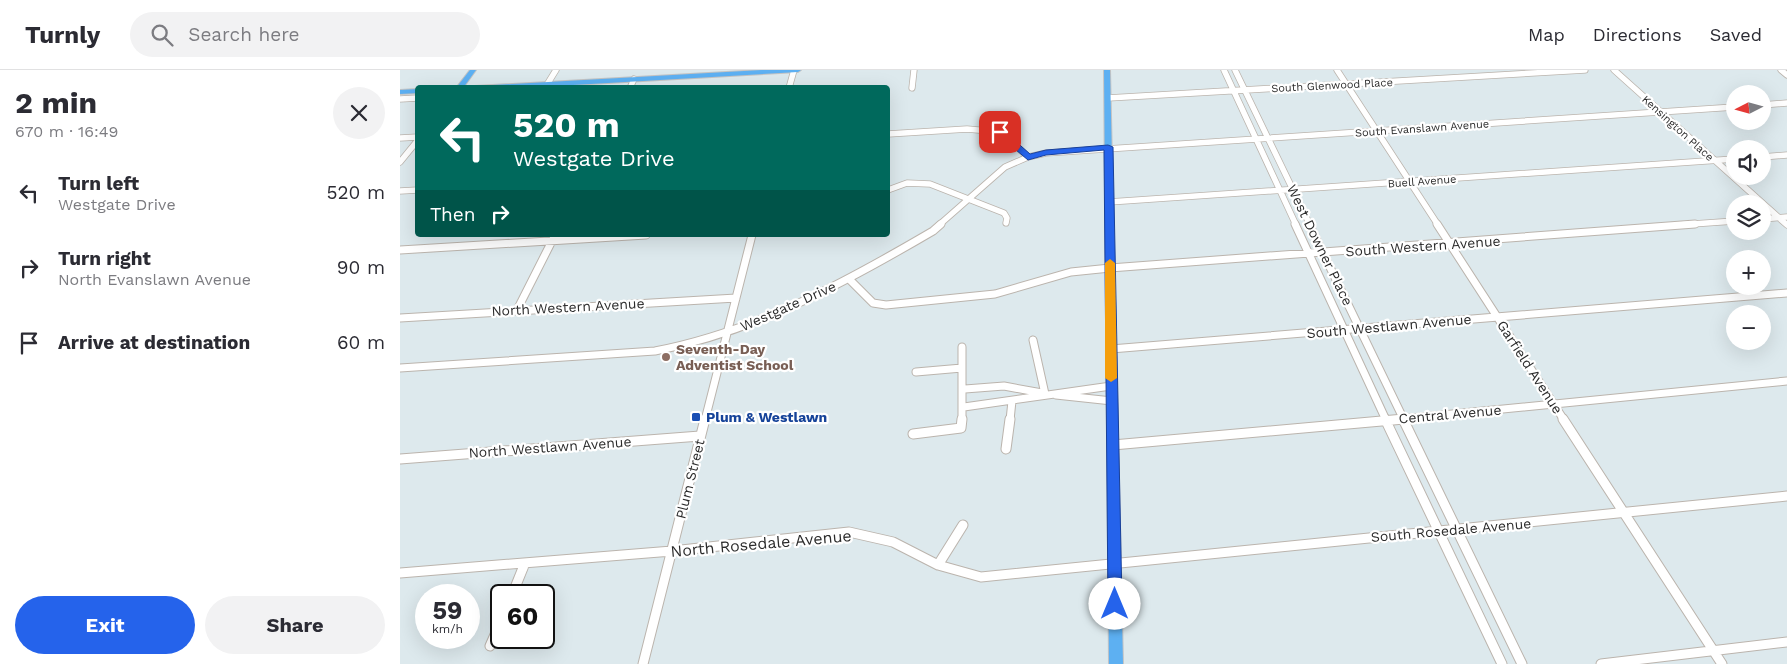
<!DOCTYPE html>
<meta charset="utf-8">
<style>
:root{--surface:#fff;--page:#f2f2f3;--text:#2b2b33;--muted:#7c7c81;--line:#e1e1e2;--accent:#2563eb}
body{margin:0;font-family:"Work Sans",sans-serif;background:var(--page);color:var(--text);height:100vh;display:flex;flex-direction:column;font-size:19px;white-space:nowrap}
*{box-sizing:border-box;margin:0}
p{font-size:16px;color:var(--muted)}
.icon{flex:none;width:28px;height:28px;fill:none;stroke:currentColor;stroke-width:2;stroke-linecap:round;stroke-linejoin:round}
.map{position:relative;flex:1;overflow:hidden}
.sheet{display:flex;flex-direction:column;background:var(--surface);width:400px}
.sheet>*{flex:none}
.top-card{position:absolute;left:15px;top:15px;width:475px;height:152px;border-radius:5px;box-shadow:0 5px 20px #0002;background:#00695c;color:#fff;overflow:hidden}
.needle{width:32px;rotate:264deg}
.buttons{position:absolute;left:1326px;top:15px;display:grid;gap:10px}
.buttons a{display:grid;place-items:center;width:45px;height:45px;border-radius:50%;background:var(--surface);box-shadow:0 5px 20px #0002;font-size:25px}
.speed{position:absolute;left:15px;top:514px;display:flex;gap:10px;font-size:25px;font-weight:700;text-align:center}
.speed>*{display:grid;place-content:center;width:65px;height:65px;border-radius:50%;background:var(--surface);box-shadow:0 5px 20px #0002;line-height:1}
.speed small{font-size:12px;font-weight:400}
.speed .limit{border:2px solid #111;border-radius:8px;background:#fff;color:#111}
.pin{position:absolute;display:grid;place-items:center;width:42px;height:42px;color:#fff;margin:-21px;border-radius:10px;box-shadow:0 2px 8px #0006}
.me{position:absolute;width:55px;margin:-28px;rotate:0deg;stroke-linejoin:round;filter:drop-shadow(0 0 4px #0008)}
.turn{display:flex;align-items:center;gap:18px;height:105px;padding:0 15px;font-size:22px}
.turn .icon{width:65px;height:65px;stroke-width:2.5}
.turn b{display:block;font-size:35px;line-height:42px}
.then{display:flex;align-items:center;height:48px;padding:0 15px;background:#0003;gap:10px;font-size:19px}
.round{display:grid;place-items:center;flex:none;width:52px;height:52px;border-radius:26px;background:var(--page)}
.head{display:flex;align-items:center;justify-content:space-between;height:85px;padding:0 15px}
h1{font-size:30px;font-weight:700;line-height:38px}
.cta{display:flex;gap:10px;margin-top:auto;padding:10px 15px}
.cta a{flex:1;height:58px;border-radius:30px;background:var(--accent);color:#fff;font-size:20px;font-weight:700;line-height:58px;text-align:center}
.cta a+a{background:var(--page);color:var(--text)}
ul{padding:0;list-style:none}
li{display:flex;align-items:center;gap:15px;height:75px;padding:0 15px}
li div{flex:1}
li b{display:block;font-size:19px}
li em{font-style:normal}
header{display:flex;align-items:center;gap:30px;box-sizing:border-box;height:70px;padding:0 25px;background:var(--surface);border-bottom:1px solid var(--line)}
header strong{font-size:24px}
nav{display:flex;gap:28px;margin-inline-start:auto;font-size:18px}
.search{width:350px;height:45px;background:var(--page);display:flex;align-items:center;gap:12px;box-sizing:border-box;padding:0 18px;border-radius:28px;color:var(--muted);font-size:19px}
main{display:flex;flex:1;min-height:0}
.map>svg:first-child{display:block}
.lines{fill:none;stroke-linecap:round;stroke-linejoin:round}
.minor-far2-casing{stroke:#bbb4ad;stroke-width:7}
.minor-far1-casing{stroke:#bbb4ad;stroke-width:9}
.minor-casing{stroke:#bbb4ad;stroke-width:11}
.major-casing{stroke:#c4c4c4;stroke-width:2}
.minor-far2{stroke:#fff;stroke-width:5.5}
.minor-far1{stroke:#fff;stroke-width:7}
.minor{stroke:#fff;stroke-width:9}
.major{fill:#5db0f2;fill-rule:evenodd}
.route{fill:#2563eb;stroke:#184099}
.slow{fill:#f59e0b}
.education-dot{fill:#8d6e63;stroke:#fff;stroke-width:2}
.transit-dot{fill:#1a4fb4;stroke:#fff;stroke-width:2}
.labels{text-anchor:middle;stroke-width:4.5;stroke-linejoin:round;paint-order:stroke}
.far-street-label{font-size:11px;fill:#2b2b2b;stroke:#fff}
.street-label{font-size:14px;fill:#2b2b2b;stroke:#fff}
.education-label{font-size:14px;font-weight:bold;fill:#785e54;stroke:#fff;text-anchor:start}
.transit-label{font-size:14px;font-weight:bold;fill:#164399;stroke:#fff;text-anchor:start}
.near-street-label{font-size:16px;fill:#2b2b2b;stroke:#fff}
</style>
<header>
<strong>Turnly</strong>
<div class="search"><svg class="icon" aria-label="search" viewBox="0 0 24 24"><circle cx="10" cy="10" r="6"/><path d="M15 15l6 6"/></svg>Search here</div>
<nav><a>Map</a><a>Directions</a><a>Saved</a></nav>
</header>
<main>
<section class="sheet">
<div class="head"><div><h1>2 min</h1><p>670 m · 16:49</p></div><a class="round"><svg class="icon" aria-label="close" viewBox="0 0 24 24"><path d="M6 6l12 12M18 6L6 18"/></svg></a></div>
<ul>
<li><svg class="icon" aria-label="left" viewBox="0 0 24 24"><path d="M17 20v-9H6M10 6l-5 5 5 5"/></svg><div><b>Turn left</b><p>Westgate Drive</p></div><em>520 m</em></li>
<li><svg class="icon" aria-label="right" viewBox="0 0 24 24"><path d="M7 20v-9h11M14 6l5 5-5 5"/></svg><div><b>Turn right</b><p>North Evanslawn Avenue</p></div><em>90 m</em></li>
<li><svg class="icon" aria-label="arrive" viewBox="0 0 24 24"><path d="M6 21V4h12l-3 4 3 4H6"/></svg><div><b>Arrive at destination</b></div><em>60 m</em></li>
</ul>
<div class="cta"><a>Exit</a><a>Share</a></div>
</section>
<div class="map">
<svg width="1387" height="594" viewBox="0 0 1387 594">
<rect width="100%" height="100%" fill="#dde9ed"/>
<g class="lines">
<!-- minor-far2 casing -->
<g class="minor-far2-casing">
<path id="minor-far2" d="M824 0 896 155
M835 0 910 155
M937 0 1038 155
M1214 0 1387 155
M1381 0 1387 5
M148 13 156 0
M230 18 234 9
M389 18 394 0
M512 18 514 0
M708 28 1185 0
M0 29 18 28
M1362 35 1387 33
M488 64 567 59 600 62 628 87
M0 68 18 67
M1362 87 1387 85
M0 92 18 70
M488 120 507 113 530 114 604 143 607 148 606 153
M0 121 18 120
M709 132 1335 89
M1362 149 1387 147
M539 155 605 97 628 87 646 83 1335 37
M1278 155 1335 151"/>
</g>
<!-- minor-far1 casing -->
<g class="minor-far1-casing">
<path id="minor-far1" d="M895 154 986 350
M909 154 1004 350
M1037 154 1164 350
M0 180 246 165
M449 209 473 233 486 235 595 224 671 202 710 198 1295 154
M117 240 155 165
M0 248 336 228
M633 270 645 324
M562 277V350
M711 279 1387 223
M0 298 255 281C355 262 446 212 533 161L541 154
M516 302 562 298
M565 319 604 316 642 323
M656 325 712 331
M564 337 711 316
M305 350 352 165
M610 350 612 331
M991 350 1387 311"/>
</g>
<!-- minor casing -->
<g class="minor-casing">
<path id="minor" d="M985 349 1102 594
M1003 349 1122 594
M1163 349 1322 594
M513 364 561 358 562 349
M713 375 1004 349
M606 379 610 349
M0 389 300 366
M538 495 563 455
M0 503 272 481 449 462 493 472 538 495 581 507C850 479 1118 454 1387 426
M112 525 125 493
M90 576 101 551
M243 594 305 349
M1201 594 1387 572"/>
</g>
<!-- major casing -->
<g class="major-casing">
<path id="major" d="M70 0H76L63 18H56Z
M362 0H401L398 2 121 18H72L75 16Z
M704 0H710L723 594H709Z
M18 19V23L0 24V20Z"/>
</g>
<!-- minor-far2 -->
<use href="#minor-far2" class="minor-far2"/>
<!-- minor-far1 -->
<use href="#minor-far1" class="minor-far1"/>
<!-- minor -->
<use href="#minor" class="minor"/>
<!-- major -->
<use href="#major" class="major"/>
</g>
<!-- route -->
<path class="route" d="M597 60H603L630 84 646 80 708 75 713 77 722 534 720 539 715 541 710 539 708 534 704 80 646 85 628 90 597 64Z"/>
<!-- slow -->
<path class="slow" d="M710 189 715 193 717 308 711 312 705 308V193Z"/>
<!-- markers -->
<circle class="education-dot" cx="266" cy="287" r="5"/>
<rect class="transit-dot" x="291" y="342" width="10" height="10" rx="2.5"/>
<g class="labels">
<!-- far-street labels -->
<g class="far-street-label">
<text transform="translate(932 15) rotate(-3)" y="4">South Glenwood Place</text>
<text transform="translate(1022 58) rotate(-4)" y="4">South Evanslawn Avenue</text>
<text transform="translate(1278 58) rotate(42)" y="4">Kensington Place</text>
<text transform="translate(1022 111) rotate(-4)" y="4">Buell Avenue</text>
</g>
<!-- street labels -->
<g class="street-label">
<text transform="translate(920 175) rotate(64)" y="5">West Downer Place</text>
<text transform="translate(1023 176) rotate(-4)" y="5">South Western Avenue</text>
<text transform="translate(388 236) rotate(-24)" y="5">Westgate Drive</text>
<text transform="translate(168 237) rotate(-3)" y="5">North Western Avenue</text>
<text transform="translate(989 256) rotate(-5)" y="5">South Westlawn Avenue</text>
<text transform="translate(1130 297) rotate(57)" y="5">Garfield Avenue</text>
<text transform="translate(1050 344) rotate(-5)" y="5">Central Avenue</text>
<text transform="translate(150 377) rotate(-4)" y="5">North Westlawn Avenue</text>
<text transform="translate(290 409) rotate(-76)" y="5">Plum Street</text>
<text transform="translate(1051 460) rotate(-5)" y="5">South Rosedale Avenue</text>
</g>
<!-- education labels -->
<g class="education-label">
<text x="276" y="284">Seventh-Day<tspan x="276" dy="16">Adventist School</tspan></text>
</g>
<!-- transit labels -->
<g class="transit-label">
<text x="306" y="352">Plum &amp; Westlawn</text>
</g>
<!-- near-street labels -->
<g class="near-street-label">
<text transform="translate(361 473) rotate(-5)" y="6">North Rosedale Avenue</text>
</g>
</g>
</svg>
<div class="buttons">
<a><svg class="needle" viewBox="-14 -14 28 28"><path d="M0-13l5 13h-10z" fill="#e53935"/><path d="M0 13l5-13h-10z" fill="#7c7c81"/></svg></a>
<a><svg class="icon" aria-label="sound" viewBox="0 0 24 24"><path d="M4 9h4l5-4v14l-5-4H4zM17 9q2 3 0 6"/></svg></a>
<a><svg class="icon" aria-label="layers" viewBox="0 0 24 24"><path d="M12 4l9 5-9 5-9-5zM3 14l9 5 9-5"/></svg></a>
<a>+</a>
<a>−</a>
</div>
<div class="speed"><div>59<small>km/h</small></div><div class="limit">60</div></div>
<div class="pin" style="left:600px;top:62px;background:#d93025"><svg class="icon" aria-label="arrive" viewBox="0 0 24 24"><path d="M6 21V4h12l-3 4 3 4H6"/></svg></div>
<svg class="me" style="left:715px;top:534px" viewBox="-20 -20 40 40"><circle r="19" fill="#fff"/><path d="M0-13L10 11 0 6-10 11z" fill="#2563eb"/></svg>
<div class="top-card">
<div class="turn"><svg class="icon" aria-label="left" viewBox="0 0 24 24"><path d="M17 20v-9H6M10 6l-5 5 5 5"/></svg><div><b>520 m</b>Westgate Drive</div></div>
<div class="then">Then<svg class="icon" aria-label="right" viewBox="0 0 24 24"><path d="M7 20v-9h11M14 6l5 5-5 5"/></svg></div>
</div>
</div>
</main>
